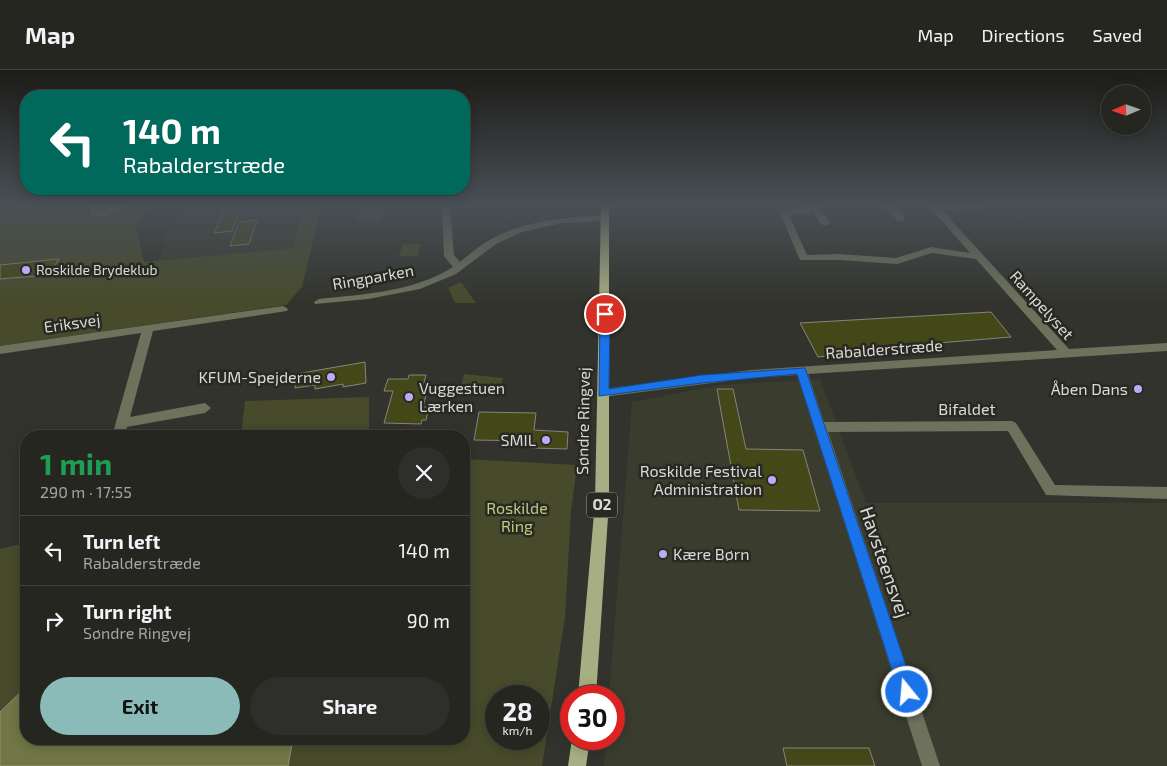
<!DOCTYPE html>
<meta charset="utf-8">
<style>
:root{--surface:#262621;--page:#2e2e2a;--text:#f1f3f6;--muted:#a4a5a5;--line:#42433f;--accent:#8bbbb9}
body{margin:0;font-family:"Exo 2",sans-serif;background:var(--page);color:var(--text);height:100vh;display:flex;flex-direction:column;font-size:19px;white-space:nowrap}
*{box-sizing:border-box;margin:0}
p{font-size:16px;color:var(--muted)}
.icon{flex:none;width:28px;height:28px;fill:none;stroke:currentColor;stroke-width:2;stroke-linecap:round;stroke-linejoin:round}
.map{position:relative;flex:1;overflow:hidden}
.details{position:absolute;left:20px;top:360px;width:450px;height:315px;display:flex;flex-direction:column;background:var(--surface);border-radius:20px;box-shadow:0 2px 12px #0003,0 0 0 1px var(--line)}
.details>*{flex:none}
.banner{position:absolute;left:20px;top:20px;width:450px;height:105px;border-radius:20px;box-shadow:0 2px 12px #0003,0 0 0 1px var(--line);background:#00695c;color:#fff;overflow:hidden}
.needle{width:32px;rotate:268deg}
.fabs{position:absolute;left:1101px;top:15px;display:grid;gap:10px}
.fabs a{display:grid;place-items:center;width:50px;height:50px;border-radius:50%;background:var(--surface);box-shadow:0 2px 12px #0003,0 0 0 1px var(--line);font-size:25px}
.speed{position:absolute;left:485px;top:615px;display:flex;gap:10px;font-size:25px;font-weight:700;text-align:center}
.speed>*{display:grid;place-content:center;width:65px;height:65px;border-radius:50%;background:var(--surface);box-shadow:0 2px 12px #0003,0 0 0 1px var(--line);line-height:1}
.speed small{font-size:12px;font-weight:400}
.speed .limit{border:8px solid #d22;background:#fff;color:#111}
.pin{position:absolute;display:grid;place-items:center;width:42px;height:42px;color:#fff;margin:-21px;border:2px solid #fff;border-radius:50%;box-shadow:0 1px 5px #0007}
.me{position:absolute;width:55px;margin:-28px;rotate:343deg;stroke-linejoin:round;filter:drop-shadow(0 0 4px #0008)}
.turn{display:flex;align-items:center;gap:18px;height:105px;padding:0 20px;font-size:22px}
.turn .icon{width:65px;height:65px;stroke-width:2.5}
.turn b{display:block;font-size:35px;line-height:42px}
.round{display:grid;place-items:center;flex:none;width:52px;height:52px;border-radius:26px;background:var(--page)}
.headline{display:flex;align-items:center;justify-content:space-between;height:85px;padding:0 20px}
h1{font-size:30px;font-weight:700;line-height:38px;color:#1e9e55}
.action{display:flex;gap:10px;margin-top:auto;padding:10px 20px}
.action a{flex:1;height:58px;border-radius:30px;background:var(--accent);color:#111;font-size:20px;font-weight:700;line-height:58px;text-align:center}
.action a+a{background:var(--page);color:var(--text)}
ul{padding:0;list-style:none}
li{display:flex;align-items:center;gap:15px;height:70px;padding:0 20px;border-top:1px solid var(--line)}
li div{flex:1}
li b{display:block;font-size:19px}
li em{font-style:normal}
header{display:flex;align-items:center;gap:30px;box-sizing:border-box;height:70px;padding:0 25px;background:var(--surface);border-bottom:1px solid var(--line)}
header strong{font-size:24px}
nav{display:flex;gap:28px;margin-inline-start:auto;font-size:18px}
.map>svg:first-child{display:block}
.built{fill:#3a3c2e}
.green{fill:#474b2b;fill-rule:evenodd}
.water{fill:#707645;stroke:#909470}
.building{fill:#444818;stroke:#84857c}
.lines{fill:none;stroke-linecap:round;stroke-linejoin:round}
.minor{fill:#6e715c;fill-rule:evenodd}
.major{fill:#a8ae83;fill-rule:evenodd}
.route{fill:#1a73e8;stroke:#114b97}
.poi-dot{fill:#bbaaf6;stroke:#282922;stroke-width:2}
.labels{text-anchor:middle;stroke-width:5;stroke-linejoin:round;paint-order:stroke}
.far-poi-label{font-size:14px;fill:#d9dad5;stroke:#282922;text-anchor:start}
.shield{fill:#282922;stroke:#a4a59f;stroke-width:1}
.shield-label{font-size:15px;font-weight:bold;fill:#d9dad5}
.street-label{font-size:16px;fill:#d9dad5;stroke:#282922}
.poi-label{font-size:16px;fill:#d9dad5;stroke:#282922;text-anchor:end}
.park-label{font-size:16px;fill:#c1ca7e;stroke:#282922}
.near-street-label{font-size:19px;fill:#d9dad5;stroke:#282922}
</style>
<header>
<strong>Map</strong>
<nav><a>Map</a><a>Directions</a><a>Saved</a></nav>
</header>
<div class="map">
<svg width="1167" height="696" viewBox="0 0 1167 696">
<rect width="100%" height="100%" fill="#32332c"/>
<!-- built -->
<path class="built" d="M185 136H305L293 178 158 191 166 174 161 170Z
M820 309 866 433H1167V696H604L606 669H614V626H609L632 332 720 315Z"/>
<!-- green -->
<path class="green" d="M0 136H147L136 157 144 192 293 178 305 136H321L302 217 286 235 0 276Z
M360 143H385L380 152 355 151Z
M403 174H421L417 186H399Z
M461 212 476 233H455L448 218Z
M464 304 503 308 499 322 460 319Z
M369 327V360L382 365 397 366H241L245 331Z
M464 389 577 395 571 442 565 547 542 696H0V479L26 473V669H464ZM496 626H539V669H496Z"/>
<!-- water -->
<path class="water" d="M89 136H127L103 146 91 144Z
M26 617V669H293L288 696H0V642Z"/>
<!-- building -->
<path class="building" d="M225 136H242L232 161 214 163Z
M257 150 249 174 230 176 239 152Z
M59 189 48 205 0 209V195Z
M991 242 1011 267 914 275 818 287 800 253Z
M365 292 366 313 343 317V314L315 319V315L295 318 296 304Z
M409 305H426L422 321H427L423 337H429L426 350H422L421 354 384 353 393 321H384L388 309H408Z
M717 319H733L746 379 803 380 820 441 739 440Z
M479 342 536 343 534 360 568 362 567 379 532 378 533 371 474 370Z
M783 678H869L875 696H787Z"/>
<g class="lines">
<!-- minor -->
<path class="minor" d="M442 136H450L454 185 460 192C470 184 480 175 491 169 526 150 566 147 605 145L609 148 605 151 562 153 522 162 496 174 456 204 420 219 368 229 315 234 314 232 319 229C364 224 414 222 453 197L444 186Z
M816 136 819 137 830 153 828 155H822L813 142 789 145 807 185 839 184 896 188 931 177 970 183 929 136H985L981 139 942 140 1069 279 1167 273V281L808 304 824 352 1012 351 1016 353 1055 415 1167 417V429L1046 425 1008 361 828 362 940 696H922L797 305 751 308 603 327 597 323 603 319 751 300 1057 280 976 189 932 183 897 194 839 190H800L780 143 784 140Z
M885 136H894L904 147V151H898Z
M283 236 288 239 287 241 153 261 130 347 205 333 211 338 205 343 127 357 124 366H93L94 363 114 359 141 263 0 284V276Z"/>
<!-- major -->
<path class="major" d="M601 136H609V432L596 626H578L595 432Z
M572 669H590L586 696H568Z"/>
</g>
<!-- sky -->
<linearGradient id="sky" x2="0" y2="1"><stop stop-color="#1c1c18"/><stop offset="0.58" stop-color="#495056"/><stop offset="1" stop-color="#495056" stop-opacity="0"/></linearGradient>
<rect width="1167" height="233" fill="url(#sky)"/>
<!-- route -->
<path class="route" d="M605 241 610 244 609 319 702 305 805 298 915 622 913 627 907 630 902 627 899 622 797 304 702 313 599 326 600 244Z"/>
<!-- markers -->
<g class="poi-dot">
<circle cx="26" cy="200" r="5"/>
<circle cx="331" cy="307" r="5"/>
<circle cx="1138" cy="319" r="5"/>
<circle cx="409" cy="327" r="5"/>
<circle cx="546" cy="370" r="5"/>
<circle cx="772" cy="410" r="5"/>
<circle cx="663" cy="484" r="5"/>
</g>
<g class="labels">
<!-- far-poi labels -->
<g class="far-poi-label">
<text x="36" y="205">Roskilde Brydeklub</text>
</g>
<!-- shield labels -->
<rect class="shield" x="587" y="422.5" width="30" height="25" rx="4"/>
<g class="shield-label">
<text x="602" y="440">O2</text>
</g>
<!-- street labels -->
<g class="street-label">
<text transform="translate(373 207) rotate(-10)" y="6">Ringparken</text>
<text transform="translate(1042 235) rotate(48)" y="6">Rampelyset</text>
<text transform="translate(72 253) rotate(-8)" y="6">Eriksvej</text>
<text transform="translate(884 279) rotate(-4)" y="6">Rabalderstræde</text>
<text x="967" y="345">Bifaldet</text>
<text transform="translate(583 351) rotate(-89)" y="6">Søndre Ringvej</text>
</g>
<!-- poi labels -->
<g class="poi-label">
<text x="321" y="313">KFUM-Spejderne</text>
<text x="419" y="324" text-anchor="start">Vuggestuen<tspan x="419" dy="18">Lærken</tspan></text>
<text x="1128" y="325">Åben Dans</text>
<text x="536" y="376">SMIL</text>
<text x="762" y="407">Roskilde Festival<tspan x="762" dy="18">Administration</tspan></text>
<text x="673" y="490" text-anchor="start">Kære Børn</text>
</g>
<!-- park labels -->
<g class="park-label">
<text x="517" y="444">Roskilde<tspan x="517" dy="18">Ring</tspan></text>
</g>
<!-- near-street labels -->
<g class="near-street-label">
<text transform="translate(885 492) rotate(71)" y="7">Havsteensvej</text>
</g>
</g>
</svg>
<div class="fabs">
<a><svg class="needle" viewBox="-14 -14 28 28"><path d="M0-13l5 13h-10z" fill="#e53935"/><path d="M0 13l5-13h-10z" fill="#a4a5a5"/></svg></a>
</div>
<div class="speed"><div>28<small>km/h</small></div><div class="limit">30</div></div>
<div class="pin" style="left:605px;top:244px;background:#d93025"><svg class="icon" aria-label="arrive" viewBox="0 0 24 24"><path d="M6 21V4h12l-3 4 3 4H6"/></svg></div>
<svg class="me" style="left:907px;top:622px" viewBox="-20 -20 40 40"><circle r="17" fill="#1a73e8" stroke="#fff" stroke-width="3"/><path d="M0-11L8 9 0 5-8 9z" fill="#fff"/></svg>
<div class="banner">
<div class="turn"><svg class="icon" aria-label="left" viewBox="0 0 24 24"><path d="M17 20v-9H6M10 6l-5 5 5 5"/></svg><div><b>140 m</b>Rabalderstræde</div></div>
</div>
<section class="details">
<div class="headline"><div><h1>1 min</h1><p>290 m · 17:55</p></div><a class="round"><svg class="icon" aria-label="close" viewBox="0 0 24 24"><path d="M6 6l12 12M18 6L6 18"/></svg></a></div>
<ul>
<li><svg class="icon" aria-label="left" viewBox="0 0 24 24"><path d="M17 20v-9H6M10 6l-5 5 5 5"/></svg><div><b>Turn left</b><p>Rabalderstræde</p></div><em>140 m</em></li>
<li><svg class="icon" aria-label="right" viewBox="0 0 24 24"><path d="M7 20v-9h11M14 6l5 5-5 5"/></svg><div><b>Turn right</b><p>Søndre Ringvej</p></div><em>90 m</em></li>
</ul>
<div class="action"><a>Exit</a><a>Share</a></div>
</section>
</div>
